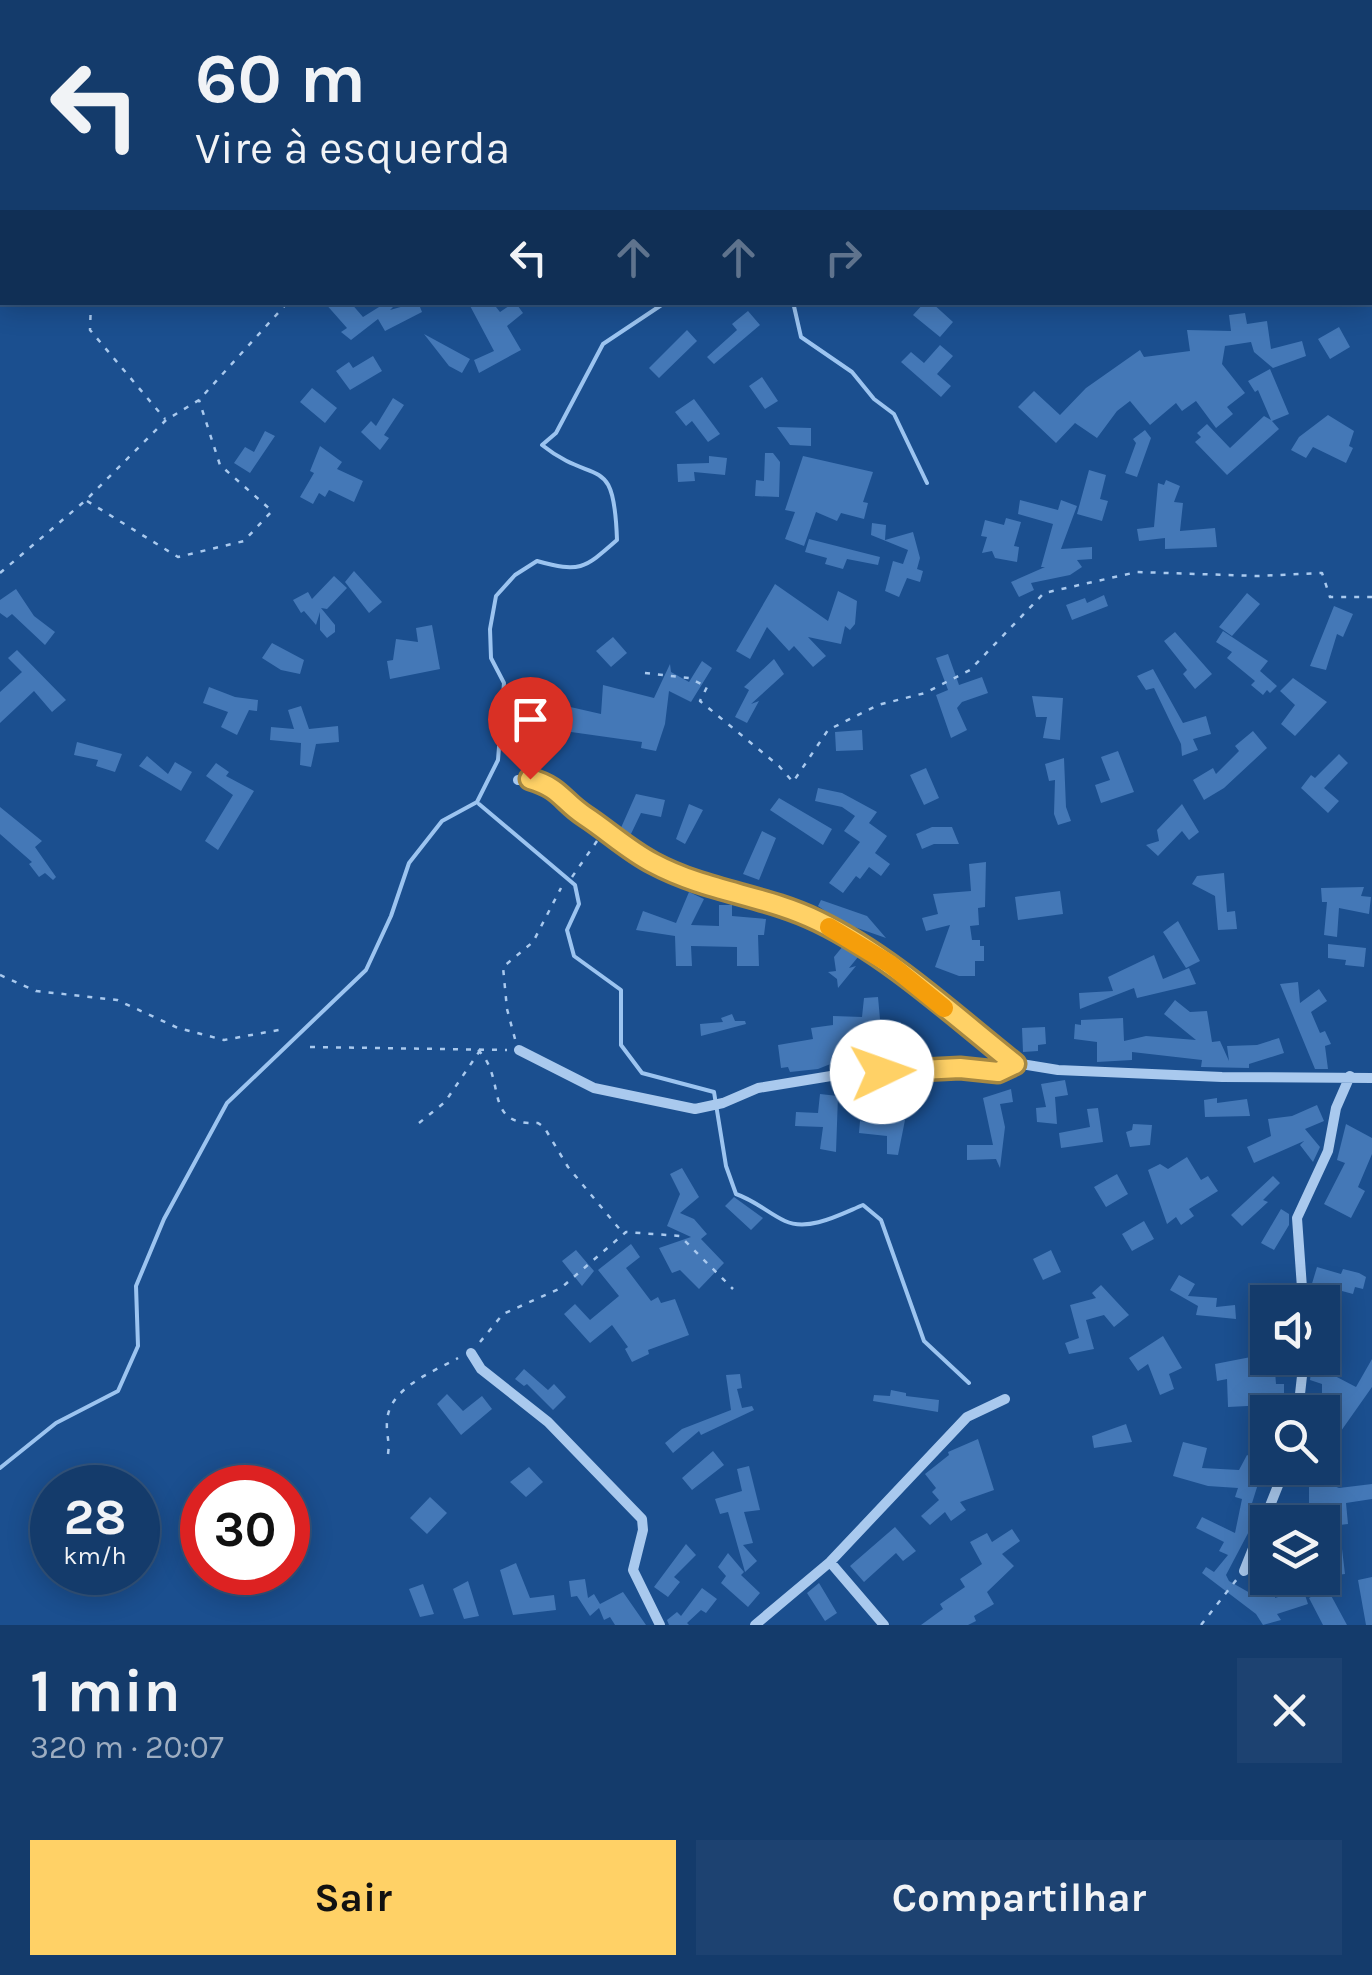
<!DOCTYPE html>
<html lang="pt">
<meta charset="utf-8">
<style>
:root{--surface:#143b6b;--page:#1d4271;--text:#f1f3f6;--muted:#9dadc1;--line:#33557e;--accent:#ffd166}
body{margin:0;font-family:Karla,sans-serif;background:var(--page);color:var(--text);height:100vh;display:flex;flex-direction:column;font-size:38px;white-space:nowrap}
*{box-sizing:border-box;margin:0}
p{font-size:32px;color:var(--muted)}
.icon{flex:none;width:55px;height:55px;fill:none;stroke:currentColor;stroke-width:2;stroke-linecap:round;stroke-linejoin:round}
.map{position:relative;height:1625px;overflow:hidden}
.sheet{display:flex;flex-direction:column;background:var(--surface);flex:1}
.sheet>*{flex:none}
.banner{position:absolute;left:0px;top:0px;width:1372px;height:305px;box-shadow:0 5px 25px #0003,0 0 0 2px var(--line);background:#143b6b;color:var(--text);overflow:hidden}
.buttons{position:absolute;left:1250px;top:1285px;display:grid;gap:20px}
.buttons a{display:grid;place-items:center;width:90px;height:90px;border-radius:0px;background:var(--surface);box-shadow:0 5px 25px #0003,0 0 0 2px var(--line);font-size:50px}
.speed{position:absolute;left:30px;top:1465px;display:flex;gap:20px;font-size:50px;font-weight:700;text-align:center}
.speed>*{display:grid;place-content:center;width:130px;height:130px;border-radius:50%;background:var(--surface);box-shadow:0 5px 25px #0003,0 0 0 2px var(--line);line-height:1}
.speed small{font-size:25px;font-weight:400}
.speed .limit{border:15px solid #d22;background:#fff;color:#111}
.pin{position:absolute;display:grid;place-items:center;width:85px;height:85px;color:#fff;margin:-102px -42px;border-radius:50% 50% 50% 0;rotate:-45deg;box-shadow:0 0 10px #0007}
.pin .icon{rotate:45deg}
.me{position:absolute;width:110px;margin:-55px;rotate:87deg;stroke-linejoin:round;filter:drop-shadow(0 0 8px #0008)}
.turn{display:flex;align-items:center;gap:35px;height:210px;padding:0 30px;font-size:45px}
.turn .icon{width:130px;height:130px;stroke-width:2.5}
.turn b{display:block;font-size:70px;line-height:85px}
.lanes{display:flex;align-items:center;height:95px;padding:0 30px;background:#0003;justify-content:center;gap:50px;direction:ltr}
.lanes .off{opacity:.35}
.round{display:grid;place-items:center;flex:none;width:105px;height:105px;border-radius:0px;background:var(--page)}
.summary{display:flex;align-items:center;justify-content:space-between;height:170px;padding:0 30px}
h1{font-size:60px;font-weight:700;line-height:75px}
.cta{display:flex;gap:20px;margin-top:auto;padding:20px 30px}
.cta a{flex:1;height:115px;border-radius:0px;background:var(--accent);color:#111;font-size:40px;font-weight:700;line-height:115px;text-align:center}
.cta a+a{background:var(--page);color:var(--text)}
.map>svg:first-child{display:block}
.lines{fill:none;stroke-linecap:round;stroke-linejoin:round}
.stream{stroke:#9cc4f0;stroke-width:4}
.building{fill:#4478b7}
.path{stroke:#a9c9ee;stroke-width:2.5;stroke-dasharray:5 8;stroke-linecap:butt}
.street{stroke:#a9c9ee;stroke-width:10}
.route-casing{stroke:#a68842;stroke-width:25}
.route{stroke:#ffd166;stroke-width:18}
.slow{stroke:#f59e0b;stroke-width:18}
</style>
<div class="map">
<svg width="1372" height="1625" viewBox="0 0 1372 1625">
<rect width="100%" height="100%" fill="#1b4f8f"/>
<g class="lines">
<!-- stream -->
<path class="stream" d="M135 2 137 0
M903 2 905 0
M793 302 801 337 852 372 874 399 894 414 927 483
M479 804 575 885 579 904 567 930 574 956 621 990V1045L642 1073 714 1092 726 1166 736 1194C756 1201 768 1213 785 1221 809 1232 841 1214 863 1205L881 1220 924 1341 969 1383
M0 1468 56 1423 118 1391 138 1346 136 1286 164 1219 227 1103 366 970 391 916 409 863 442 821 477 802 498 760 504 683 491 658 490 629 496 596 515 575 537 561C580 573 584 569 617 540 614 450 596 488 542 445L556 433 603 344 666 302"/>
</g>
<!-- building -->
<path class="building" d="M324 302H350L363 317 387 302 393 307 390 310 418 302 422 312 385 331 378 319 351 340 341 332 347 328Z
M468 302H492L500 312 515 302 523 313 507 326 521 350 479 373 474 360 494 351Z
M925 302H931L953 322 940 337 913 315Z
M748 311 760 325 714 364 707 357 737 330 732 324Z
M1245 313 1247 324 1267 321 1271 349 1302 341 1306 356 1273 368 1254 352 1251 342 1225 346 1222 364 1245 393 1227 407 1233 414 1216 428 1196 401 1182 411 1176 403 1150 425 1130 401 1117 411 1097 438 1075 423 1056 443 1018 407 1034 391 1060 415 1086 388 1140 350 1144 357 1190 351 1187 330 1231 331 1229 315Z
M1339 327 1350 347 1330 359 1318 339Z
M687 330 697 341 659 378 649 368Z
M424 334 470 359 462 373 449 366Z
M940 345 953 356 937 374 951 386 941 397 901 362 911 352 924 363Z
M373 356 382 371 350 390 336 371 349 362 353 368Z
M1270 369 1289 414 1272 421 1279 429 1227 475 1195 442 1201 437 1197 433 1207 424 1230 448 1264 416 1271 420 1258 390 1255 392 1248 381Z
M762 377 778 401 765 409 749 386Z
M312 388 337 408 325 423 300 402Z
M393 398 404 405 384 435 389 438 380 450 361 432 371 421 376 426Z
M694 399 720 434 708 442 692 421 686 426 675 412Z
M1328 415 1354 431 1349 446 1353 448 1346 463 1313 447 1306 458 1291 450 1299 437Z
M777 427 811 428V446L790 445Z
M1145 430 1151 438 1137 477 1125 473 1136 443 1133 439Z
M265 431 275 436 250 473 234 463 245 447 254 452Z
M320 446 342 462 337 469 363 481 354 502 329 490 325 497 319 493 313 504 300 497 314 473 310 471Z
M765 453H773L780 462 779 497 755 496 756 480 764 481Z
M709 456 727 458 725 475 694 472 695 481 678 482 677 464 709 463Z
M803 456 873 472 863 502 868 503 864 519 841 513 837 521 816 512 804 546 785 539 795 512 785 510Z
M1089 470 1106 475 1100 499 1108 501 1102 521 1077 514Z
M1166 480 1180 486 1174 502 1183 503 1180 531 1215 528 1217 547 1165 549V538L1139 541 1137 529 1154 527 1158 483 1164 485Z
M1020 500 1058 510 1061 500 1077 506 1061 549 1092 547V559L1077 560 1082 567 1070 575 1031 583 1034 590 1019 597 1011 582 1045 567H1041L1053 524 1018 514Z
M1006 518 1021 522 1014 546 1019 547 1017 562 995 558 992 551 982 553 987 537 981 536 985 520 1004 525Z
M872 523 886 525 885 540 913 532 920 558 917 569 923 571 920 582 907 578 899 597 885 591 893 561 903 564 908 550 871 535Z
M809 539 880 557 878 565 847 559 843 569 825 564 827 558 805 552Z
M354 571 382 602 369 613 345 582Z
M334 576 347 588 327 609 321 608 335 625V632L327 638 320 630V612L316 625 304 611 301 613 293 600 308 592 312 599Z
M775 584 828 621 838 591 857 601 855 624 850 630 845 626 841 644 808 637 826 656 813 667 794 646 789 651 767 627 750 659 736 651Z
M16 589 34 616 55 632 45 645 12 614 7 618 0 613V600Z
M1247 593 1260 604 1232 636 1219 627Z
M1104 595 1108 606 1072 620 1066 605 1085 598 1087 603Z
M1334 606 1353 614 1343 637 1337 634 1326 670 1310 666Z
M432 625 440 669 390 679 387 661 393 660 396 639 418 642 416 628Z
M1223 631 1268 661 1260 671 1277 686 1270 693 1267 690 1263 695 1251 685 1255 681 1227 658 1232 652 1216 642Z
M1175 632 1212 674 1195 689 1183 674 1187 670 1164 641Z
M613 637 627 653 611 667 596 651Z
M272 643 304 660 300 674 281 670 262 658Z
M17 650 66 700 52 712 34 691 0 723V692L22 672 8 658Z
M948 654 959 685 982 677 988 693 962 702 957 708 967 730 951 738 936 695 948 690 936 658Z
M774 659 784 674 751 704 759 701 747 723 735 717 749 690 744 687Z
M702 661 712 668 691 702 669 691 665 724 656 751 641 748 642 742 564 731 566 706 601 714 603 685 654 698 670 664 671 672 689 682Z
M1153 669 1183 723 1206 716 1211 734 1193 739 1198 750 1182 756 1181 744 1154 688 1146 690 1137 676Z
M1293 678 1327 702 1295 736 1281 724 1295 705 1280 691Z
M209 687 235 697 258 700 257 711 249 710 237 735 221 727 228 712 203 703Z
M1032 696 1063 698 1060 740 1043 738 1047 717H1036Z
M301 706 309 729 338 726 339 742 316 744 311 767 300 765 301 743 270 740 271 727 294 729 288 710Z
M862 730 863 750 836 751 835 732Z
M1253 731 1267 748 1224 788 1204 800 1193 780 1213 768 1216 774 1239 751 1235 746Z
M77 742 122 754 115 772 96 766 98 760 74 755Z
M1118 751 1134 792 1101 803 1095 785 1110 780 1101 757Z
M1339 754 1348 763 1324 788 1339 801 1328 813 1301 788 1311 775 1315 778Z
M147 756 168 774 175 762 192 772 181 791 139 766Z
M1064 758 1066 807 1071 821 1058 825 1054 814 1055 780 1049 781 1045 764Z
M216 763 229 772 226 776 254 791 218 850 205 841 233 795 206 776Z
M926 768 939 798 924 805 910 775Z
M818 788 842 793 877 812 869 823 887 836 875 853 890 864 881 876 869 867 860 879 856 876 843 893 829 883 860 842 844 831 855 816 842 807 815 801Z
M636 794 665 800 661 817 641 813 630 836 620 830Z
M779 798 832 829 823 845 770 810Z
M689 804 703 810 685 844 676 839Z
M1182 804 1199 832 1189 840 1182 831 1158 856 1146 845 1159 841 1157 830Z
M0 807 42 841 35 847 56 877 53 880 45 873 39 877 29 864 32 862 0 834Z
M932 827H952L959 844H934L922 849 916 834Z
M762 831 776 838 759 880 743 874Z
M986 862 985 907 978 908 979 925 970 926 972 940H980V946H984V961H975V976H959L935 967 950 925 926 931 922 918 938 914 933 894 971 891 969 864Z
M1224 873 1227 912 1235 911 1237 929 1218 930 1215 896 1192 884 1197 876Z
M1364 887 1361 896 1371 897 1369 914 1339 908 1337 937 1324 935 1327 902H1322L1321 888Z
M1060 891 1063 914 1018 920 1015 897Z
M689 892 704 899 691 925 719 926V905H732V916L766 919 764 935H758L759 966H737V947L691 946 692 966H676L675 936 636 930 643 911 676 923Z
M821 900 867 916 886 938 843 923 818 906Z
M1178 921 1200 961 1186 968 1163 932Z
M1328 944 1366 948 1364 967 1345 965 1346 960 1328 958Z
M843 946 858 957 849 968 856 966 838 988 837 979 828 972 836 971 834 957Z
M1154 955 1163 979 1189 968 1196 984 1137 998 1134 988 1080 1009 1079 993 1113 991 1108 977Z
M1298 982 1300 1003 1319 989 1327 1001 1311 1012 1320 1033 1325 1031 1331 1044 1325 1046 1328 1069H1315L1280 984Z
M878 997 880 1019 901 1022 899 1034 848 1033 850 1057 832 1059 833 1063 818 1069 790 1072 788 1067 781 1068 778 1045 813 1039 811 1028 833 1025V1016L862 1017 864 998Z
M1175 1000 1190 1012 1207 1011 1212 1042 1220 1041 1229 1061 1227 1046 1257 1045 1279 1038 1284 1053 1249 1064V1068L1201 1067 1202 1060 1132 1052V1060L1097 1062V1042L1074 1039 1075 1024 1081 1025V1020L1123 1018 1124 1041 1146 1036 1196 1040 1164 1014Z
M732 1014 735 1021H745L746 1024 701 1036 700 1024 723 1022 721 1018Z
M1045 1027 1046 1044 1038 1045V1051L1023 1052 1022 1028Z
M1065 1080 1068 1095 1055 1097 1057 1124 1037 1122 1036 1108 1046 1107 1041 1084Z
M871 1089 888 1092 885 1116 905 1120 898 1155 887 1154V1136L859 1133 860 1121 866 1122Z
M1011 1089 1013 1102 1000 1104 1005 1127 1000 1168 996 1159 967 1160V1145H993L983 1098Z
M820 1094 838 1096 836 1152 820 1149 823 1127 795 1126 796 1112 818 1113Z
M1217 1098V1103L1247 1099 1250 1116 1205 1117 1204 1100Z
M1317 1105 1324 1121 1305 1129 1320 1147 1313 1162 1300 1145 1304 1141 1254 1163 1247 1147 1271 1136 1268 1119 1292 1116Z
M1098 1108 1103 1142 1061 1148 1059 1133 1090 1127 1087 1109Z
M1133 1124 1152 1125 1150 1145 1130 1147 1126 1132 1132 1130Z
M1346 1124 1372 1138V1154L1358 1187 1365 1191 1351 1218 1324 1204 1345 1163 1337 1160Z
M1187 1157 1201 1180 1208 1176 1218 1191 1189 1209 1194 1216 1181 1225 1176 1217 1167 1224 1148 1170 1160 1164 1168 1169Z
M682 1168 699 1197 680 1213 694 1219 707 1234 701 1239 724 1263 699 1289 680 1270 672 1273 659 1248 691 1237 667 1226 680 1194 670 1174Z
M1117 1174 1128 1194 1106 1207 1094 1187Z
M1273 1176 1280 1183 1263 1200 1268 1202 1242 1226 1231 1215Z
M734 1197 763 1218 751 1230 725 1206Z
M1281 1209 1289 1214V1225L1274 1250 1261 1243Z
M1144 1221 1154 1239 1132 1251 1122 1234Z
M631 1244 640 1257 626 1268 651 1301 658 1297 661 1303 675 1299 689 1335 648 1350 649 1354 632 1362 625 1349 628 1347 612 1325 590 1343 564 1314 575 1304 590 1320 619 1296 598 1270Z
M576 1250 594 1271 582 1286 562 1261Z
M1051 1250 1061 1272 1043 1280 1033 1259Z
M1317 1267 1341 1274 1343 1269 1359 1273 1366 1277 1363 1289 1355 1287 1353 1294 1331 1288 1330 1293 1311 1287Z
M1179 1275 1195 1284 1188 1296 1217 1298 1216 1307 1235 1305 1236 1319 1196 1315 1198 1306 1170 1290Z
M1101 1285 1129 1315 1114 1327 1104 1315 1086 1320 1094 1349 1069 1354 1065 1343 1079 1338 1070 1305 1096 1298 1092 1293Z
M1163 1336 1182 1368 1169 1374 1174 1389 1160 1395 1148 1364 1138 1371 1129 1358Z
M1256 1356V1359L1274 1358 1276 1384H1284V1404L1228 1407 1227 1379 1217 1381 1215 1364Z
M1372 1359V1387L1341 1431 1322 1425V1384L1310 1380 1312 1364 1356 1387Z
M524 1369 548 1390 554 1384 566 1397 553 1410 527 1384 524 1386 515 1379Z
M740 1374 742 1388 737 1389 742 1408 752 1406 754 1410 701 1435 699 1431 673 1453 665 1443 682 1429 731 1410 726 1375Z
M891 1390 906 1393V1396L939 1400 938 1412 873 1401 874 1395 890 1396Z
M447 1394 463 1411 482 1396 492 1409 461 1435 437 1404Z
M1126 1424 1132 1442 1094 1448 1092 1436Z
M978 1439 994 1490 960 1502 966 1510 951 1521 945 1512 930 1525 921 1516 939 1500 932 1492 936 1488 925 1474 949 1455 948 1452Z
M1183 1442 1207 1448 1202 1468 1239 1470 1247 1455 1258 1460 1248 1481 1258 1484 1248 1516 1256 1518 1226 1575 1229 1581 1257 1597 1259 1578H1277L1275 1598 1303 1589 1308 1604 1277 1614 1281 1620 1263 1625 1256 1614 1202 1573 1206 1567 1214 1572 1228 1555 1219 1551 1224 1542 1196 1528 1202 1517 1235 1533 1242 1499 1235 1497 1238 1488 1208 1486 1173 1476Z
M713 1451 724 1465 692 1490 682 1478Z
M749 1466 760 1510 744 1512 753 1543 743 1545 757 1561 745 1572 728 1512 720 1514 715 1499 742 1491 737 1469Z
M529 1467 543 1482 526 1497 510 1482Z
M1294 1468 1329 1469V1484L1339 1488 1372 1484V1499L1346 1503 1348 1524 1322 1527V1522H1284L1281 1513 1309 1506V1483L1291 1477Z
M430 1497 447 1513 427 1534 410 1518Z
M895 1527 916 1551 903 1561 896 1553 864 1582 850 1566Z
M1012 1529 1020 1541 1002 1554 1014 1566 987 1592 994 1604 974 1616 976 1621 968 1625H921L943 1609 940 1604 965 1587 960 1579 982 1564 970 1542 987 1533 992 1542Z
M686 1544 696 1555 674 1577 680 1582 668 1597 654 1587Z
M1342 1549 1345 1574 1327 1576 1324 1551Z
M728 1553 744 1572 741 1575 760 1593 748 1607 721 1583 726 1576 718 1567Z
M516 1563 530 1598 554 1595 556 1610 513 1615 500 1570Z
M1372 1577V1625H1366L1358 1580Z
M585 1579 588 1598 594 1594 600 1604 623 1592 646 1625H615L610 1617 604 1620 599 1608 590 1616 577 1596 571 1597 569 1581Z
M468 1581 479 1616 464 1619 453 1589Z
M819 1583 837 1613 825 1621 807 1593Z
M423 1584 434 1614 420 1617 409 1589Z
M702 1588 717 1599 706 1613 701 1610 687 1623 689 1625H669L667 1620 677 1612 681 1616Z
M1327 1588 1347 1625H1323L1309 1598Z"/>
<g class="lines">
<!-- path -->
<path class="path" d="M216 0 218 2
M680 0V2
M0 8 2 11
M0 109 2 108
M91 302 90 330 165 419
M87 501 178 557 244 541 272 511 220 465 199 400
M0 573 86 500 166 420 199 400 288 302
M645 673 689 678 707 687 700 701 779 766 793 782 828 730 878 705 925 693 970 670 1044 593 1137 572 1258 576 1322 573 1330 597H1372
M572 877 597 841
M0 975 36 991 117 1000 178 1028 224 1040 284 1029
M515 1039 507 1009 503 967 533 942 561 888
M310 1047 507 1050
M478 1050C508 1079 481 1126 538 1123L544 1127 568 1167 622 1232
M419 1123 445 1102 479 1052
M480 1342 503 1314 561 1288 626 1232 680 1236 733 1289
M388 1454C390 1442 386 1433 387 1422 388 1388 433 1372 458 1358
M1201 1625 1237 1579"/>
<!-- street -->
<path class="street" d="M350 0 352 2
M1353 0 1356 2
M496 2 498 0
M1370 13 1372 15
M518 780 530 779 561 791 586 817 596 820 628 849 686 880 817 920 890 965 1015 1063 1058 1070 1222 1077 1372 1078
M519 1050 594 1088 695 1109 723 1103 758 1088 843 1074 960 1068 998 1072 1015 1063
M1303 1302 1297 1218 1328 1151 1336 1108 1350 1076
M471 1353 481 1369 548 1422 642 1519 643 1530 633 1570 660 1625
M1298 1412 1304 1358
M830 1562 884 1625
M1244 1571 1285 1468
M755 1625 830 1562 967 1417 1005 1399"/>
</g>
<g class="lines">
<!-- route casing -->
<g class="route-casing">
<path id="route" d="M530 779C561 788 562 801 585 816 608 831 628 850 653 863 707 892 765 895 818 921 890 956 952 1014 1015 1064L998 1072 960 1068 882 1072"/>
</g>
<!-- route -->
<use href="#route" class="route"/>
<!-- slow -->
<path class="slow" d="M829 927 890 964 944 1008"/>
</g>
</svg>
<div class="buttons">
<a><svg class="icon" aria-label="sound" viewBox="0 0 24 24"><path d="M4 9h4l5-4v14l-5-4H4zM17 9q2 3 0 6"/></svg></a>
<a><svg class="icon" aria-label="search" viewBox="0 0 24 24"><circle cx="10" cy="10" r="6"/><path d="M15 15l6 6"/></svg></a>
<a><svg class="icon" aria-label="layers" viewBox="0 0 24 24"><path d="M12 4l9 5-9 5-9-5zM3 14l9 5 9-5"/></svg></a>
</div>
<div class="speed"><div>28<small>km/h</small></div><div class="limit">30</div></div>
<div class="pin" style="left:530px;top:779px;background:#d93025"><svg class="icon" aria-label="arrive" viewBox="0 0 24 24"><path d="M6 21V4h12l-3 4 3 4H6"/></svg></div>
<svg class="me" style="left:882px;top:1072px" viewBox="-20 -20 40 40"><circle r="19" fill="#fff"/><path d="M0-13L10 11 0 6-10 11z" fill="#ffd166"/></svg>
<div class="banner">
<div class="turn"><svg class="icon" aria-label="left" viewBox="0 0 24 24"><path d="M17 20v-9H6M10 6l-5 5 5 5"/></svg><div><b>60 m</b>Vire à esquerda</div></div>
<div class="lanes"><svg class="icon" aria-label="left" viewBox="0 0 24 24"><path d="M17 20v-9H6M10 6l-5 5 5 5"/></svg><svg class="icon off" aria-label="ahead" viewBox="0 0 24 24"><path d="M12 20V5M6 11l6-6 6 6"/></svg><svg class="icon off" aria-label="ahead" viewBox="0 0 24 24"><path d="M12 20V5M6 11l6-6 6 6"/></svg><svg class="icon off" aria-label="right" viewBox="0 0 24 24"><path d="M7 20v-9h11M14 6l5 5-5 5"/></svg></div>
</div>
</div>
<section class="sheet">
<div class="summary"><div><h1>1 min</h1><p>320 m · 20:07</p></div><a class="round"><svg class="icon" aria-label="close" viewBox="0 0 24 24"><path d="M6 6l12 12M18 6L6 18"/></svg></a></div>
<div class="cta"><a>Sair</a><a>Compartilhar</a></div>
</section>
